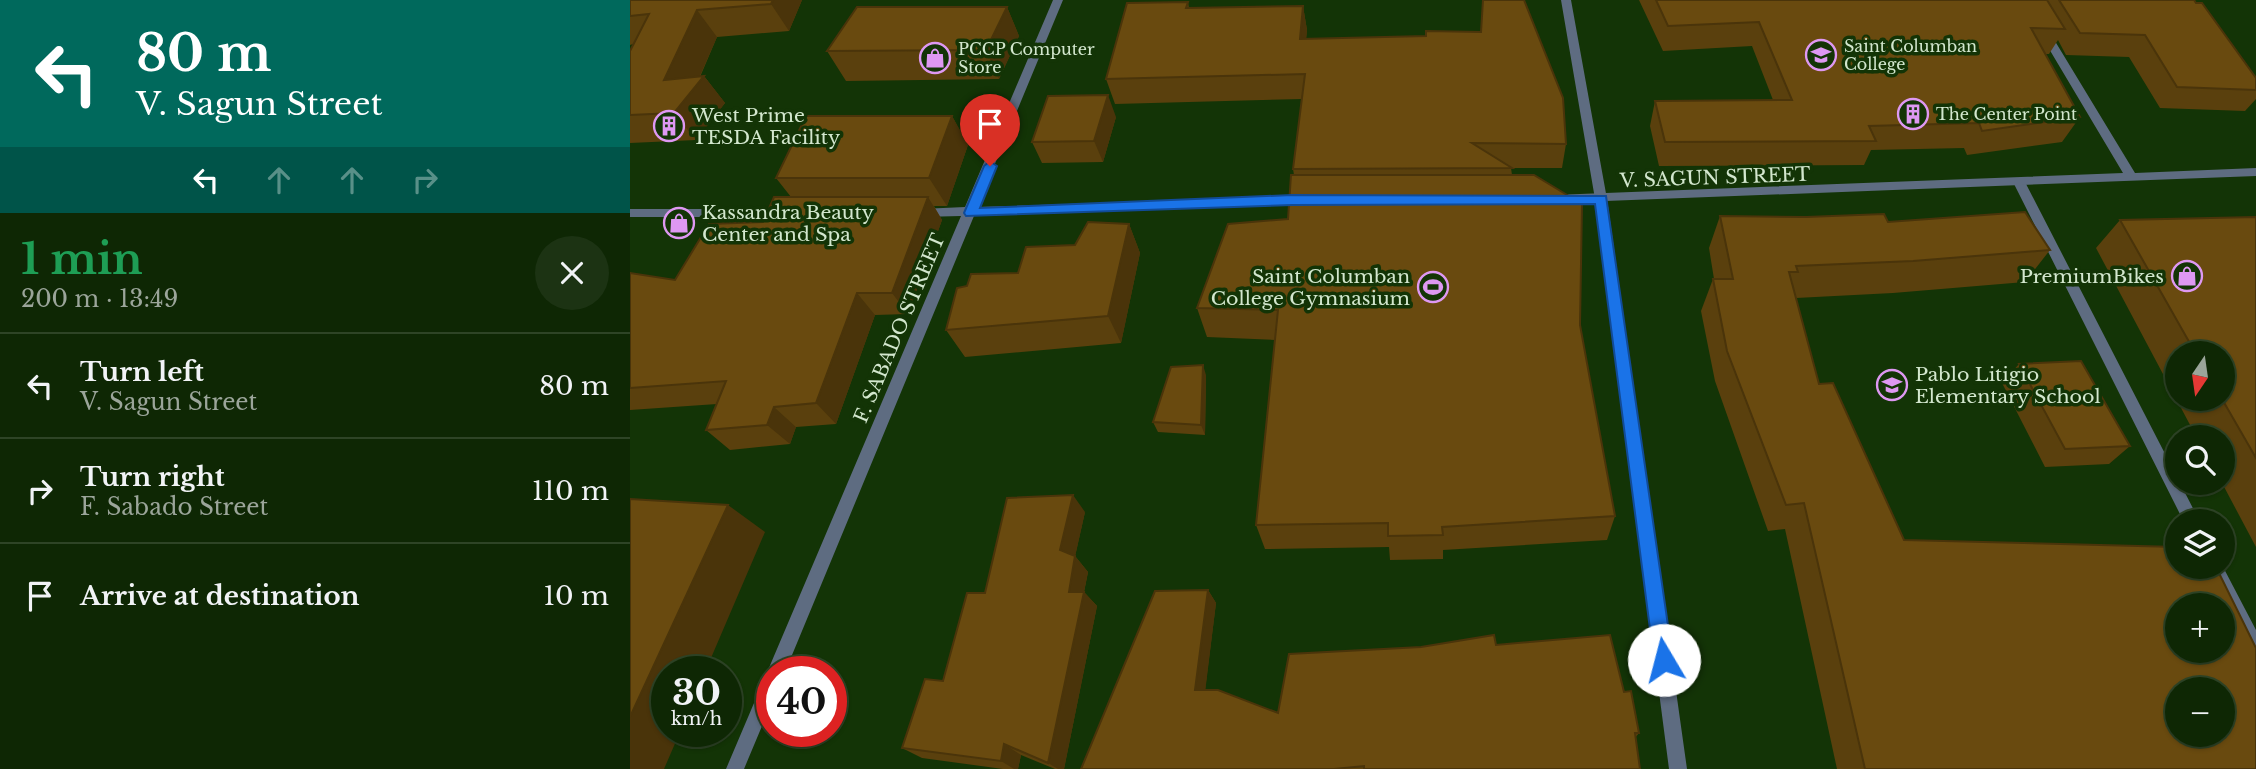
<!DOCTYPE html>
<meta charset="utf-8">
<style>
:root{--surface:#0e2704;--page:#1c3313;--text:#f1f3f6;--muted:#9ba59a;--line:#2e4426}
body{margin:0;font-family:"Libre Baskerville",serif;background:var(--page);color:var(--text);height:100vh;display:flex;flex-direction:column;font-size:26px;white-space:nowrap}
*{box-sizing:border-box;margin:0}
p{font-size:23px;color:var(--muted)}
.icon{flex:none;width:38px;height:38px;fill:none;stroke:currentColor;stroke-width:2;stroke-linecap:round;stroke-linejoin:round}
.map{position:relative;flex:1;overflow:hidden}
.sheet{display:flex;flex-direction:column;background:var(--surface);width:630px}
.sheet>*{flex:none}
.hud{background:#00695c;color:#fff;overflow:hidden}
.needle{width:46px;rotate:193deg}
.fabs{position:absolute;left:1535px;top:341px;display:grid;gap:14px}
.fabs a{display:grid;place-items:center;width:70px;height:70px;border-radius:50%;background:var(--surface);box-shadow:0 2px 5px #0004,0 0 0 2px var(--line);font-size:35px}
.speed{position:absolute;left:21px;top:656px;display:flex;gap:14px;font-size:35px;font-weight:700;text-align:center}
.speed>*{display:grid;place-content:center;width:91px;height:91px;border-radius:50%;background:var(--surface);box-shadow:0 2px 5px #0004,0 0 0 2px var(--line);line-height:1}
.speed small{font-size:18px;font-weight:400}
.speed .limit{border:10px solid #d22;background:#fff;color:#111}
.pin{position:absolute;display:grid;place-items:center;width:60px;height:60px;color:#fff;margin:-72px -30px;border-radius:50% 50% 50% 0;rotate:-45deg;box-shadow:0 0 7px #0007}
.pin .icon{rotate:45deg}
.me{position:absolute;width:77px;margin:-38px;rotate:352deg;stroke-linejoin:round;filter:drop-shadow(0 0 5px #0008)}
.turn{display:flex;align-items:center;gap:24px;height:147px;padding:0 21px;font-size:32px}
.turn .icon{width:91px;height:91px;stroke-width:2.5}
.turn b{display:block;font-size:49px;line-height:60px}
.lanes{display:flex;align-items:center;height:66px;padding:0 21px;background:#0003;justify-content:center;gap:35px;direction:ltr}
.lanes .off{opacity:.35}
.round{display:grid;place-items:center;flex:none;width:74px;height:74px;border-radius:37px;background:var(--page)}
.overview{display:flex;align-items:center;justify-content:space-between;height:119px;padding:0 21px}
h1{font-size:42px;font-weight:800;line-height:52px;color:#1e9e55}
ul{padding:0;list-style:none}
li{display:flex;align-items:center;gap:21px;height:105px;padding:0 21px;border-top:2px solid var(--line)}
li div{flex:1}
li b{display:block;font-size:26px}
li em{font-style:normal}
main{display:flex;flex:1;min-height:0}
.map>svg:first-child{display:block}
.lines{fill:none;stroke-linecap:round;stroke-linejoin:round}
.service{fill:#5e6c81;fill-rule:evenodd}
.minor{fill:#5e6c81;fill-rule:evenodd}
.tertiary{fill:#5e6c81;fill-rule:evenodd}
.wall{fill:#5a400d;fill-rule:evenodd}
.shaded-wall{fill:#4a340a}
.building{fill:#694a0f;stroke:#4a340a;stroke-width:2;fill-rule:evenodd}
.route{fill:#1a73e8;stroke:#114b97;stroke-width:2}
.labels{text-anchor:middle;stroke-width:7;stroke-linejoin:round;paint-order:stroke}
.far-poi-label{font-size:16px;fill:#d3e7ce;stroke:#133406;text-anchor:start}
.poi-label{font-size:19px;fill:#d3e7ce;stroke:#133406;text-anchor:start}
.street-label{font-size:19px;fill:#d3e7ce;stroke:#133406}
</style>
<main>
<section class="sheet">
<div class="hud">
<div class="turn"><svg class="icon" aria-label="left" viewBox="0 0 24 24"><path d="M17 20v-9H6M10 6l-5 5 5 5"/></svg><div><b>80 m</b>V. Sagun Street</div></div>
<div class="lanes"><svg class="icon" aria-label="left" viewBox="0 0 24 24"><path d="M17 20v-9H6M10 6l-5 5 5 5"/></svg><svg class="icon off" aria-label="ahead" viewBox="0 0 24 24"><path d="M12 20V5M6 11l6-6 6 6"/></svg><svg class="icon off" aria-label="ahead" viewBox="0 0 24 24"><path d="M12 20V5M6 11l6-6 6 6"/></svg><svg class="icon off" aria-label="right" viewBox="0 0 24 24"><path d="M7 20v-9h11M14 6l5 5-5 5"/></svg></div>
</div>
<div class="overview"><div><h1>1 min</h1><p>200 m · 13:49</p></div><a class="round"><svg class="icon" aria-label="close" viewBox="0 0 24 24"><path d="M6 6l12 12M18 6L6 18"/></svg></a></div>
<ul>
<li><svg class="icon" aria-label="left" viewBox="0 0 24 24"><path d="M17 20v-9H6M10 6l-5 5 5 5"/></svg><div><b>Turn left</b><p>V. Sagun Street</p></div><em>80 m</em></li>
<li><svg class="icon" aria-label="right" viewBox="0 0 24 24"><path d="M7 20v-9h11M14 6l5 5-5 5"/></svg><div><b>Turn right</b><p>F. Sabado Street</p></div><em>110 m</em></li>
<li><svg class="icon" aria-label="arrive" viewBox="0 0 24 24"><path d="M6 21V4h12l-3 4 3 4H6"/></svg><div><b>Arrive at destination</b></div><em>10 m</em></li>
</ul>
</section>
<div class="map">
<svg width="1626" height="769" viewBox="0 0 1626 769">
<rect width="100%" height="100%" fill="#133406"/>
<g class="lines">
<!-- service -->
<path class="service" d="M1389 178 1395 182 1547 477V483H1550L1570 522H1554L1383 182Z
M1592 565 1626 630V655L1620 653 1577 567Z"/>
<!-- minor -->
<path class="minor" d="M423 0H433L347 207 677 196 683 200 677 204 344 216 155 672H142V702L114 769H96L331 216 291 217 285 213 291 209 335 207Z
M1390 0H1400L1505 173 1626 168V176L924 203 918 199 924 195 1493 173Z
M0 209H155L161 213 155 217H0Z"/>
<!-- tertiary -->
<path class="tertiary" d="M931 0H941L977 199 1057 769H1039L965 199Z"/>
</g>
<!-- wall -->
<path class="wall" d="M0 0H172L159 31 87 37 70 77 74 76 95 103 66 140 0 143V51L3 44 0 45Z
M1009 0H1564L1626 78V99L1615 111 1530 108 1499 57 1436 55 1428 40 1419 54H1415L1450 117 1432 142 1337 155 1334 148 1241 150 1234 165 1029 166 1020 126 1025 101 1143 100 1122 46 1033 51Z
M558 2 559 8 673 6 677 30 676 39 936 144 932 168H881L882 175 950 325 985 516 977 540 813 550V559L760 560 759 547 635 549 626 525 645 340 577 337 567 308 658 219 664 175 663 169 672 99 485 104 476 79Z
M377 7 389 36 369 79 216 81 197 51Z
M322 116 338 145 317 206H304L312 220 278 314 245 315 206 424 166 427 160 444 100 450 76 430 87 404 0 410V273L45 280 133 222 161 197 146 178Z
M486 117 473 162 412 163 402 142Z
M1090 216 1258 222 1420 250 1395 282 1263 293 1166 298 1189 384 1274 540 1626 769H1207L1155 529 1138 531 1085 381 1071 311 1083 279H1084L1079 248Z
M1626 217V547L1592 483V438H1567L1466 248 1490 220ZM1547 354H1592V399H1547Z
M499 224 510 253 491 343 335 357 316 330 337 286 388 273 445 245Z
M1389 364 1500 446 1479 464 1415 467 1372 383Z
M576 375 575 435 528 432 523 422Z
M455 512 445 556 458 572 454 592 467 606 434 769H425L391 755 388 769H373L292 758 272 748 313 681Z
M578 590 586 603 575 690 648 713 866 645 994 692 1009 733 1005 738 1010 769H451Z"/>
<!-- shaded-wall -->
<path class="shaded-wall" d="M143 0H172L159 31 141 4Z
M673 6 677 30 674 64 670 39Z
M377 7 389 36 369 79 356 50Z
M67 10 87 37 65 87 74 76 95 103 66 140 44 113 34 80Z
M478 95 486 117 473 162 464 141Z
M322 116 338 145 317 206 299 178Z
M298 197 312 220 278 314 262 293Z
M499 224 510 253 491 343 478 316Z
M227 293 245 315 206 424 186 403Z
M573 365 576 375 575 435 571 425Z
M144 407 166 427 160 444 137 425Z
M443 495 455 512 443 566 430 550Z
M98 505 135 532 75 672H37V732H50L34 769H0V717Z
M445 556 458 572 454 592 467 606 434 769H428L418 763 439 592Z
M578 590 586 603 574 701 565 690Z
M374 744 391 755 388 769H384L371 761Z"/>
<!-- building -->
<path class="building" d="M0 0H143L141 4 67 10 34 80 74 76 44 113 0 115V51L19 14 0 16Z
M853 0H894L933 98 936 144 842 143 882 168 663 169 675 74 476 79 497 3 558 2 556 8 673 6 670 39 796 36V31L851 32Z
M1026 0H1417L1435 29 1401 28 1450 117 1352 131 1349 123 1239 126 1246 141 1035 142 1025 101 1162 100 1129 22 1038 26Z
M1429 0H1564L1566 3H1572L1626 78V90L1547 87 1515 35 1450 33Z
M227 7H377L356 50 197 51Z
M478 95 464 141 402 142 418 96Z
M176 116H322L299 178H146Z
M661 175H904L952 204 950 325 985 516 812 527 813 535 758 536V523L626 525 648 310 567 308 598 224 658 219Z
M144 197H298L262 293H227L186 403 144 407 137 425 76 430 96 381 0 388V273L45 280 79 224 133 222Z
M1395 212 1420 250 1283 261 1166 266 1168 272H1159L1189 384 1203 383 1274 540 1547 547V567H1586L1626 648V769H1235L1174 503 1156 505 1097 351 1083 279H1103L1090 216 1176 217 1254 214 1258 222ZM1547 606H1592V651H1547ZM1547 690H1592V735H1547Z
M1626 217V458L1592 399V354H1566L1490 220Z
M458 222 499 224 478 316 316 330 327 288 337 286 341 274 388 273 396 247 445 245Z
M1451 361 1500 446 1435 449 1389 364Z
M573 365 571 425 523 422 541 367Z
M443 495 430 550 445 556 439 592H454L418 763 374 744 371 761 272 748 295 679 313 681 337 593H355L377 498Z
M0 499 98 505 0 717Z
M578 590 565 690H588L648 713 659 654 791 647 864 635 866 645 980 635 994 692 1001 691 1009 733H1005L1010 769H734V766L704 769H451L525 591Z"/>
<!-- route -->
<path class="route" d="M360 161 367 166 350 208 662 195 976 196 1043 660 1040 667 1034 670 1027 667 1024 660 965 204 662 205 336 216 334 213 354 166Z"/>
<!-- icons -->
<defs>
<g id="university-ring" transform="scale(1.575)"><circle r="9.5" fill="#133406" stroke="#de98f2" stroke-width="1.5"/><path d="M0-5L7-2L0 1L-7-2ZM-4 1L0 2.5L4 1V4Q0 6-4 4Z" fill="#de98f2"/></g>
<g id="shop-ring" transform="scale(1.575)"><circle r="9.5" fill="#133406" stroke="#de98f2" stroke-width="1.5"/><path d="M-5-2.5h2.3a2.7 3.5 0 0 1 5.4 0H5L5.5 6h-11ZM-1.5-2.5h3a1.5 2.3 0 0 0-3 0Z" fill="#de98f2"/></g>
<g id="building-ring" transform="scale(1.575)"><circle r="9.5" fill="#133406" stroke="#de98f2" stroke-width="1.5"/><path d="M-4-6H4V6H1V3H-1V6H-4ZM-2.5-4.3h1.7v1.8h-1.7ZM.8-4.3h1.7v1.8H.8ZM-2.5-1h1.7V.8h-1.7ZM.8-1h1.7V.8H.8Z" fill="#de98f2"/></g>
<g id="stadium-ring" transform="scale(1.575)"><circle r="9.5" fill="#133406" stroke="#de98f2" stroke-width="1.5"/><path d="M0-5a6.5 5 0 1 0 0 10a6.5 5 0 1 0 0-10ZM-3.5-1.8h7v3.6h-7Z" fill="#de98f2"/></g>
<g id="school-ring" transform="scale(1.575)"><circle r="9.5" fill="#133406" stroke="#de98f2" stroke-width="1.5"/><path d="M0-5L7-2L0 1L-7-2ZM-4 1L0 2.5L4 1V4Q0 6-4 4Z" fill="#de98f2"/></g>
</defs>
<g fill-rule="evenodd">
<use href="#university-ring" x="1191" y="55"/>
<use href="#shop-ring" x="305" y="58"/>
<use href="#building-ring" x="1283" y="114"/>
<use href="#building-ring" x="39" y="126"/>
<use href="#shop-ring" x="49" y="223"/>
<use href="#shop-ring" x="1557" y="276"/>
<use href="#stadium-ring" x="803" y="287"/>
<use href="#school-ring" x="1262" y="385"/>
</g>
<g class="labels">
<!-- far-poi labels -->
<g class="far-poi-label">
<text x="1214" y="52">Saint Columban<tspan x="1214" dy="18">College</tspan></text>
<text x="328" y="55">PCCP Computer<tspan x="328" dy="18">Store</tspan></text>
<text x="1306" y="120">The Center Point</text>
</g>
<!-- poi labels -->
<g class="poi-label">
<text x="62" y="122">West Prime<tspan x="62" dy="22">TESDA Facility</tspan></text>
<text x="72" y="219">Kassandra Beauty<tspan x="72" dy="22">Center and Spa</tspan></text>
<text x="780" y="283" text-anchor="end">Saint Columban<tspan x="780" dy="22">College Gymnasium</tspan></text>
<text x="1534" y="283" text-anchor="end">PremiumBikes</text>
<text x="1285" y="381">Pablo Litigio<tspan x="1285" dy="22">Elementary School</tspan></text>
</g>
<!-- street labels -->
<g class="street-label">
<text transform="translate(1085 177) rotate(-2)" y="7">V. SAGUN STREET</text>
<text transform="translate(269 328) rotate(-67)" y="7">F. SABADO STREET</text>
</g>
</g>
</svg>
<div class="fabs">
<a><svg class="needle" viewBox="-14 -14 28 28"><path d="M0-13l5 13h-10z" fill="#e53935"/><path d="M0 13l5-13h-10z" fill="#9ba59a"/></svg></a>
<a><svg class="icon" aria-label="search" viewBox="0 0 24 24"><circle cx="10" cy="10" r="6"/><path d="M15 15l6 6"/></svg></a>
<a><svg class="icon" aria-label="layers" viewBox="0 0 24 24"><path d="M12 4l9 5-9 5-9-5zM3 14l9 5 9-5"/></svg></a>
<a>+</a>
<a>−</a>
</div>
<div class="speed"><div>30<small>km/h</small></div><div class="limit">40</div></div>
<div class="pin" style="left:360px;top:166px;background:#d93025"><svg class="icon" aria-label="arrive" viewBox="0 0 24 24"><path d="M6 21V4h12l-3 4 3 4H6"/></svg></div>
<svg class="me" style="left:1034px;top:660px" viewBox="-20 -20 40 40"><circle r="19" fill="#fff"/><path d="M0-13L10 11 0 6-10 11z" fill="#1a73e8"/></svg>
</div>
</main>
